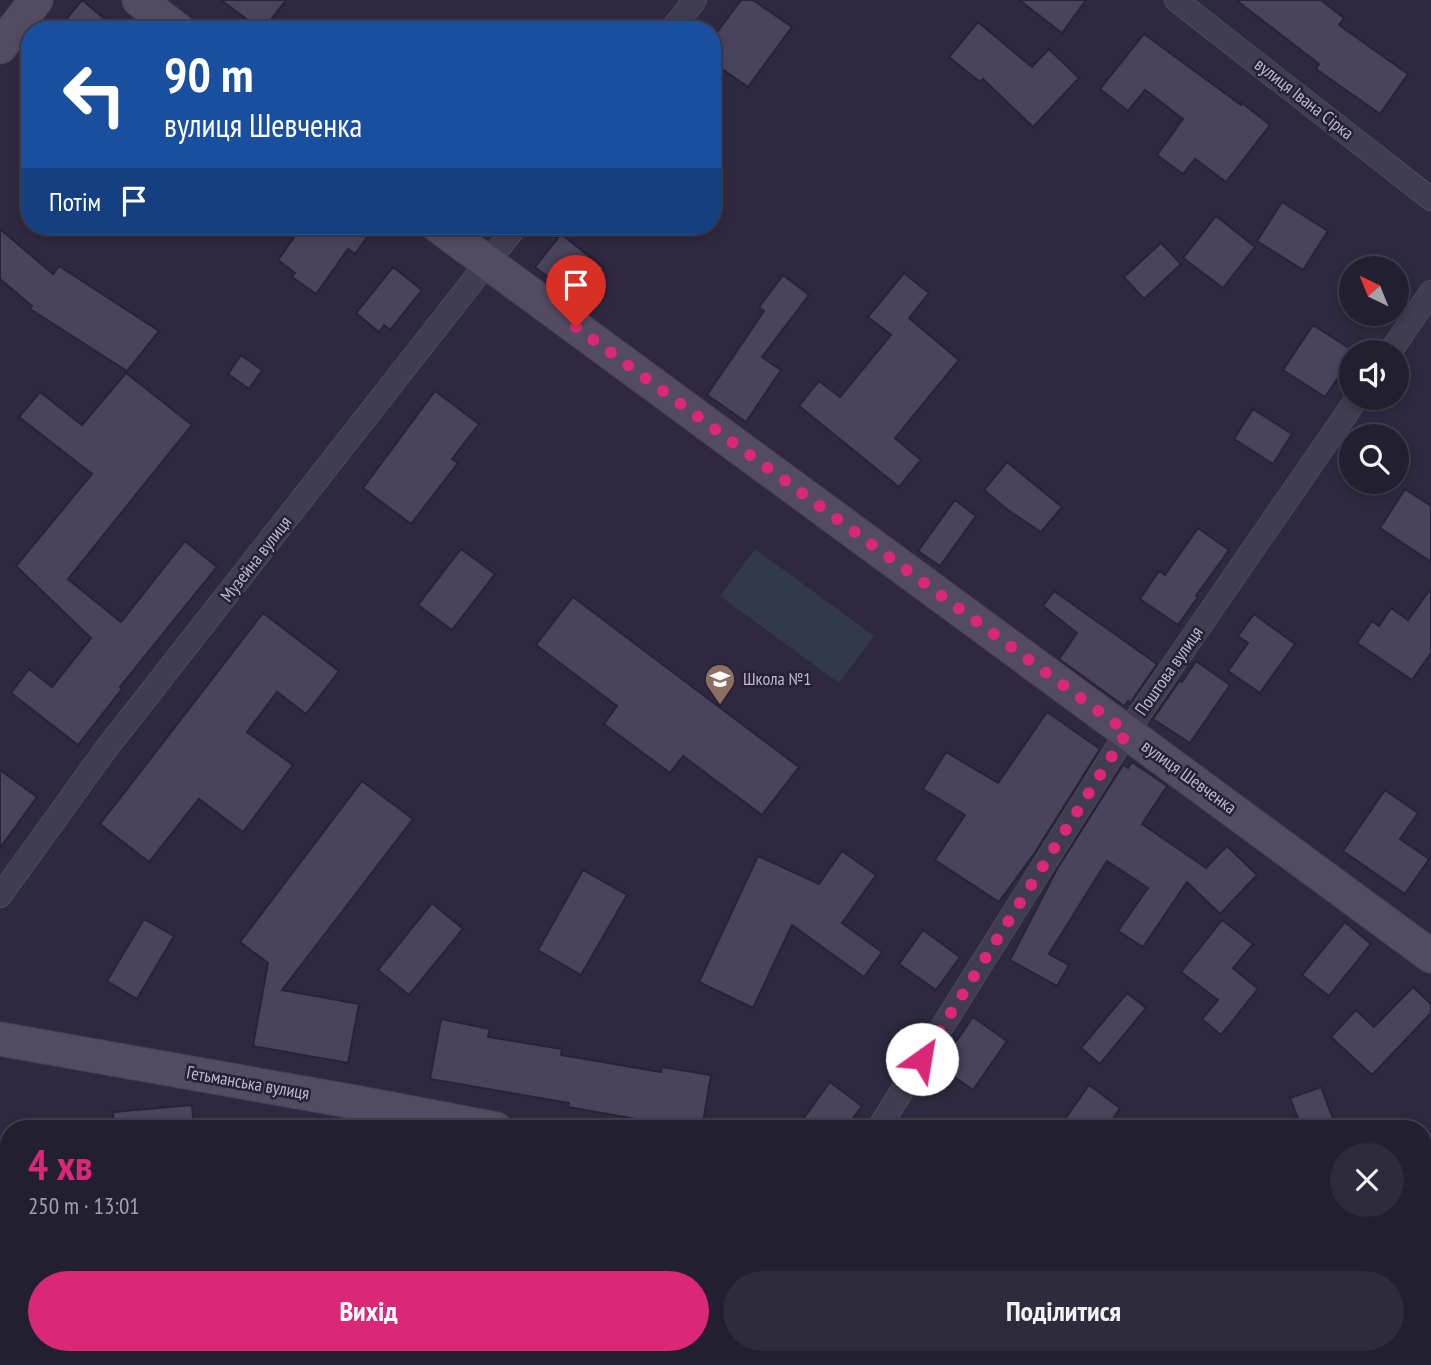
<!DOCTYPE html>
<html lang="uk">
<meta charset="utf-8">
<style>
:root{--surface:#221f30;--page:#2e2c3c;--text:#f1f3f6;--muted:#a2a2ab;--line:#3f3d4c;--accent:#db2777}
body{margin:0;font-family:"PT Sans Narrow",sans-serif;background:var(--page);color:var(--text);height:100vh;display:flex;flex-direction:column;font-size:26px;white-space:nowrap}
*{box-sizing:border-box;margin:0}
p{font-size:23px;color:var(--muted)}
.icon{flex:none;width:38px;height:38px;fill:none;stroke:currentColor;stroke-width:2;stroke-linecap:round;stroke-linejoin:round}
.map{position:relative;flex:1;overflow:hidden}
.sheet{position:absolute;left:0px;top:1120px;width:1432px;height:245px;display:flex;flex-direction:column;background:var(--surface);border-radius:28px 28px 0 0;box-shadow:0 4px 10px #0003,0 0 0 2px var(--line)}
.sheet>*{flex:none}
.guide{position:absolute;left:21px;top:21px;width:700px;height:214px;border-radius:28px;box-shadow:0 4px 10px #0003,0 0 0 2px var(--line);background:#1a4fa0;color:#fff;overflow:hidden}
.needle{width:46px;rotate:317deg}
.fabs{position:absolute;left:1339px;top:256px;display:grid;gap:14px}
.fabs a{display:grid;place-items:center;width:70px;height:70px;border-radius:50%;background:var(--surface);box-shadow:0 4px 10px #0003,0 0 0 2px var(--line);font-size:35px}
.pin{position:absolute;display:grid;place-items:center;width:60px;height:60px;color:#fff;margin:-72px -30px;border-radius:50% 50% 50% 0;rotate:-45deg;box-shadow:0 0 7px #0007}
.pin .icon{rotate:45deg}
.me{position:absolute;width:77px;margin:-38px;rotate:32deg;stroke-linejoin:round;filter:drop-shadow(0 0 5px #0008)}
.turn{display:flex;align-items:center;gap:24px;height:147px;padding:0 28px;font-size:32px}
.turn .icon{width:91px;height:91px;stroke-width:2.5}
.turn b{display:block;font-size:49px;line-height:60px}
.then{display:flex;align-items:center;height:66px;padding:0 28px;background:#0003;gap:14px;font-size:26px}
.round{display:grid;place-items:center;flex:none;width:74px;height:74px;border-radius:37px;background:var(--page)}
.headline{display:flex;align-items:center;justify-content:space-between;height:119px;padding:0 28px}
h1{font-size:42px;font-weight:800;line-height:52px;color:var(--accent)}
.button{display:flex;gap:14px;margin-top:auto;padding:14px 28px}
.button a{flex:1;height:80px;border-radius:42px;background:var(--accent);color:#fff;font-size:28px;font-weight:800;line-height:80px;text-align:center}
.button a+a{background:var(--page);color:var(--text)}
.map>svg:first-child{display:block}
.green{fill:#323a49}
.building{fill:#49435d;stroke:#282337;stroke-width:2}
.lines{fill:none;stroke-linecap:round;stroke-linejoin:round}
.street-casing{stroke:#5c576a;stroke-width:24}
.secondary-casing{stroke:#484356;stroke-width:35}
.street{stroke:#413d50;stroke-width:23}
.secondary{stroke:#524b62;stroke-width:33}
.route{stroke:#db2777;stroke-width:12;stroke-dasharray:0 21.6}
.labels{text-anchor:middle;stroke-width:5;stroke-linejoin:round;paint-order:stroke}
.street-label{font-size:18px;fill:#beb9ca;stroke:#262135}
.poi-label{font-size:18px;fill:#beb9ca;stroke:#262135;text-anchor:start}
</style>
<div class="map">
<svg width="1431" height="1365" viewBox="0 0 1431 1365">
<rect width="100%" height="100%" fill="#2e2940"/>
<!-- green -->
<path class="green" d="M755 549 874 636 839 683 720 596Z"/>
<!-- building -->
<path class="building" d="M82 0 118 30H57Z
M221 0H286L263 30H261Z
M741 0H753L792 27 748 87 712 62V39Z
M1019 0H1086L1062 33Z
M1236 0H1321L1344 18 1339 25 1408 74 1380 114 1316 69 1319 64Z
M978 22 1032 67 1049 49 1079 78 1033 127 983 79 980 82 949 57Z
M1144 34 1241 105 1242 103 1270 125 1226 182 1195 159 1183 174 1157 155 1183 119 1145 90 1128 111 1100 89Z
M1282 202 1328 231 1303 270 1257 241Z
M1216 216 1255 247 1223 288 1183 258Z
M302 226H375L355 254 348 249 316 294 292 277 295 273 278 260Z
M0 229 53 274 59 266 159 331 127 371 30 309 32 306 0 279Z
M561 234 604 268 578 300 535 267Z
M1161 243 1181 264 1144 299 1124 277Z
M393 267 422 290 390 330 384 325 379 332 356 313Z
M904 273 929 293 909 318 959 360 895 438 921 460 899 487 799 406 819 381 840 397 891 335 868 317Z
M783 275 809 295 762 357 781 370 746 422 707 395 764 311 759 307Z
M1313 325 1355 352H1351V358L1325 397 1283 370Z
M241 355 262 370 249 389 228 374Z
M126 373 192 425 68 579 121 622 185 541 217 567 120 687 122 689 78 745 11 693 29 669 52 687 91 638 16 566 92 474 19 417 40 392 82 425Z
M435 391 479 424 452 459 458 463 411 524 363 488Z
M1253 409 1292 434 1273 464 1234 439Z
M1007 462 1062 507 1041 532 1008 510 984 490Z
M1405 489 1431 506V562L1380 528Z
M955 500 976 516 940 566 918 551Z
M1198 528 1229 550 1196 596 1198 597 1178 625 1140 599 1159 571 1165 575Z
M461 549 495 574 452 630 418 605Z
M1431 588V653L1412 680 1357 643 1372 621 1379 626 1391 608 1408 620Z
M1054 591 1157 664 1130 703 1128 701 1124 706 1059 659 1077 633 1043 606Z
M573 597 799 767 762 815 683 756 670 773 604 724 617 706 536 645Z
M263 613 339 671 306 714 277 692 247 732 293 765 243 832 199 799 149 862 100 824Z
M1254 614 1295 644 1260 693 1228 671 1248 643 1238 636Z
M1196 661 1230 685 1190 743 1153 719 1180 680 1182 682Z
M1047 712 1100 749 1034 854 999 902 935 860 965 815 923 789 946 752 998 783Z
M1132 762 1167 786 1142 824 1206 868 1227 846 1257 875 1220 914 1187 882 1143 947 1118 931 1148 888 1107 861 1049 954 1069 965 1057 986 1010 960 1057 869 1123 765 1128 768Z
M0 770 37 797 0 848Z
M362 781 413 819 282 990 359 1004 348 1063 253 1046 268 963 240 942Z
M1385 790 1418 813 1400 839 1429 859 1405 894 1343 851Z
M842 851 876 875 842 923 882 952 864 977 792 925 753 1008 699 982 758 856 819 884Z
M583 870 627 895 581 975 538 950Z
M432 903 463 929 409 995 378 970Z
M144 919 174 936 137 999 107 981Z
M1222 920 1253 944 1233 968 1258 989 1221 1035 1202 1019 1218 1000 1181 972Z
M1345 922 1371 944 1329 996 1302 975Z
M923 930 960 957 936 990 899 964Z
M1413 987 1431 1004V1013L1372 1075 1331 1037 1356 1010 1374 1027Z
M1127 993 1146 1008 1100 1064 1081 1048Z
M973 1017 1007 1041 973 1090 939 1066Z
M441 1019 490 1029 488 1037 562 1049 561 1055 661 1072 662 1067 711 1075 702 1129H685L653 1123V1122L568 1107 569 1103 430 1079Z
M830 1082 862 1106 845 1129H796Z
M1089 1085 1120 1108 1106 1129H1058Z
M1321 1087 1337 1129H1302L1290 1098Z
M192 1105 194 1129H114L113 1112Z"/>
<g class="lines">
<!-- street casing -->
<g class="street-casing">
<path id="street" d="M1176 0 1431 199
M671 30 695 0
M1390 352 1431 292
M0 896 106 749 516 226
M878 1129 1127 732 1358 397
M633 1356 634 1365
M1142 1356V1365"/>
</g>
<!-- secondary casing -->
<g class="secondary-casing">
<path id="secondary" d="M139 0 178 30
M0 47 36 0
M438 226 1431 956
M0 1039 360 1103 496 1129
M1423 1193 1431 1192"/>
</g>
<!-- street -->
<use href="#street" class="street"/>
<!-- secondary -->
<use href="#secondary" class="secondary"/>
</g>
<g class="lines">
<!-- route -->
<path class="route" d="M576 327 1127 732 922 1059"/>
</g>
<!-- icons -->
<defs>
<g id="school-pin" transform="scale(1.575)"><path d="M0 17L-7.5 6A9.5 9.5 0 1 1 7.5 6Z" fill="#8d6e63" stroke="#262135"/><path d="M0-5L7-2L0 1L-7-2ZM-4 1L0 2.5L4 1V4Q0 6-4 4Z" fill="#fff"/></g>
</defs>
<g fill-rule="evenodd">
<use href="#school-pin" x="720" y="679"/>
</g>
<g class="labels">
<!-- street labels -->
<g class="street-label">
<text transform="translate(1304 99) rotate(38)" y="6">вулиця Івана Сірка</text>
<text transform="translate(256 559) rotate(-52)" y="6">Музейна вулиця</text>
<text transform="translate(1169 671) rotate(-55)" y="6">Поштова вулиця</text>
<text transform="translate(1189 777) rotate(36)" y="6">вулиця Шевченка</text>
<text transform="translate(248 1083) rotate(10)" y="6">Гетьманська вулиця</text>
</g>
<!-- poi labels -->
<g class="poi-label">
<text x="743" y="685">Школа №1</text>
</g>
</g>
</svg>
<div class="fabs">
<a><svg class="needle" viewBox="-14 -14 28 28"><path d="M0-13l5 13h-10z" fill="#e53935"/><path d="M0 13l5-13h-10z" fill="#a2a2ab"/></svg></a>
<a><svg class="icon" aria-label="sound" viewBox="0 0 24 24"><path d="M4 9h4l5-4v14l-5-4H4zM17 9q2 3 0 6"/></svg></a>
<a><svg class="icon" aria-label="search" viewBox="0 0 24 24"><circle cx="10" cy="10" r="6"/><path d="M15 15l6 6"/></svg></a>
</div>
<div class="pin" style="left:576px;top:327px;background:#d93025"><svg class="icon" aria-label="arrive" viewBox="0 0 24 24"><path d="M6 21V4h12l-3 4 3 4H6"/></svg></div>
<svg class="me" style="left:922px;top:1059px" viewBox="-20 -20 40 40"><circle r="19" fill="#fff"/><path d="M0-13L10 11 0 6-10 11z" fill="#db2777"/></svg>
<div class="guide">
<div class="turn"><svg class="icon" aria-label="left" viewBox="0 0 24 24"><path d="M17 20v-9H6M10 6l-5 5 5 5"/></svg><div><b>90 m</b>вулиця Шевченка</div></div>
<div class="then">Потім<svg class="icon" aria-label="arrive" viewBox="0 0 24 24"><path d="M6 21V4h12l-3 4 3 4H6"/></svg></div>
</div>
<section class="sheet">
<div class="headline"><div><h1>4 хв</h1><p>250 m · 13:01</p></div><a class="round"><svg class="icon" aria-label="close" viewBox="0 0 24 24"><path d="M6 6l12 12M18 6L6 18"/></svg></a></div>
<div class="button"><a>Вихід</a><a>Поділитися</a></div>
</section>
</div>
